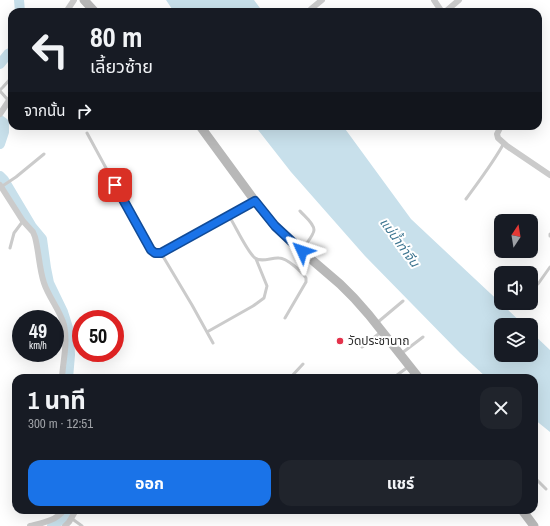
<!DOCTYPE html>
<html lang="th">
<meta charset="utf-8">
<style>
:root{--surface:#171b24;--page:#20242c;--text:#f1f3f6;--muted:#9ea1a6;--accent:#1a73e8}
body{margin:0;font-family:"Archivo Narrow","Noto Sans Thai",sans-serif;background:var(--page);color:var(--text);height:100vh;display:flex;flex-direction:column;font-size:15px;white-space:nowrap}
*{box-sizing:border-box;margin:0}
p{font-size:13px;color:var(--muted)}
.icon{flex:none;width:22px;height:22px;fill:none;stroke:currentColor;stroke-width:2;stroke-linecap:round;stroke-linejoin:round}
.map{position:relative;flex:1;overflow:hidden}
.side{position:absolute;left:12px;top:374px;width:526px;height:140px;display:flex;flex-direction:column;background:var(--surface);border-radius:12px;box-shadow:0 4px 16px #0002}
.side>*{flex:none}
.banner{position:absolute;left:8px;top:8px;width:534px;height:122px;border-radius:12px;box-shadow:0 4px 16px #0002;background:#171b24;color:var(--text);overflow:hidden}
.needle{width:26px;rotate:12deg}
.fabs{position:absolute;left:494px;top:214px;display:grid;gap:8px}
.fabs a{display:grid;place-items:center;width:44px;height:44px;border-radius:8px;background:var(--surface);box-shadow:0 4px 16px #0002;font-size:20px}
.speed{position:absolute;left:12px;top:310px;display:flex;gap:8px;font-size:20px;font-weight:700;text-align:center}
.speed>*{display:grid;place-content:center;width:52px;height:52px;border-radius:50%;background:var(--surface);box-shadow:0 4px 16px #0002;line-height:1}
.speed small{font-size:10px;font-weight:400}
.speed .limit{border:6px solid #d22;background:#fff;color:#111}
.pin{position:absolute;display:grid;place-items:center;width:34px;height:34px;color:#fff;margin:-17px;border-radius:8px;box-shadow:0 2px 6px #0006}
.me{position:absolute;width:44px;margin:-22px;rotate:312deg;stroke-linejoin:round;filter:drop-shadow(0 0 3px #0008)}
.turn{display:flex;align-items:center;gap:14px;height:84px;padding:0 16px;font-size:18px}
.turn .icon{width:52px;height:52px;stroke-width:2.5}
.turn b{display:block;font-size:28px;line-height:34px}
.then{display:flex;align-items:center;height:38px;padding:0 16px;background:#0003;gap:8px;font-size:15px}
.round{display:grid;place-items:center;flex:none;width:42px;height:42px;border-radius:12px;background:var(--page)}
.head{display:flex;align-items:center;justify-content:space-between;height:68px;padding:0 16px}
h1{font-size:24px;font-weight:700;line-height:30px}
.action{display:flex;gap:8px;margin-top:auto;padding:8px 16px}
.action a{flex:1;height:46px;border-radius:12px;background:var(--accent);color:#fff;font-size:16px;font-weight:700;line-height:46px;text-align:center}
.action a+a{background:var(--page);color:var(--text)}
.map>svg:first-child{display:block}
.water{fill:#c8e0eb}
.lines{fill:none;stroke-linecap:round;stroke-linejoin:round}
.river{stroke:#c8e0eb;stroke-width:10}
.service{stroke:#cbcbcb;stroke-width:3}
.minor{stroke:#cbcbcb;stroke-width:6}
.secondary{stroke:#b8b8b8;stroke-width:9}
.route-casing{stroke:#114b97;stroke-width:10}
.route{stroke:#1a73e8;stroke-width:7}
.poi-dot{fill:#e3324b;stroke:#fff;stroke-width:1.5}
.labels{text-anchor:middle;stroke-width:4;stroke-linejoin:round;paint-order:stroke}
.poi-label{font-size:12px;fill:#2e2e2e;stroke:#fff;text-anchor:start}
.water-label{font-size:13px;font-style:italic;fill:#3d7590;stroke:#fff}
</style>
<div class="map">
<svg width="550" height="526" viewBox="0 0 550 526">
<rect width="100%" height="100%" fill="#fff"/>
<!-- water -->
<path class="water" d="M166 0H254L263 12H174Z
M255 126H343L411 219 524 325H501V355H531V332L550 350V432L534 419V378H487L460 353 365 256 291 172Z"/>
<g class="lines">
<!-- river -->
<path class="river" d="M19 0 20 12
M0 64 8 54 12 52
M0 120 4 123V132L0 144
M0 176 4 180 32 227 42 239 46 268 49 283 63 312 69 331 70 355 68 378
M52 526 64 518 69 510"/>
<!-- service -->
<path class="service" d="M146 12 149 11 153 12
M0 90 3 87 12 77
M0 91 8 100
M87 133 151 251 155 253H161L253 202
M1 187 16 177 44 154
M466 199C479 181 493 163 504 143
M300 211C304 216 314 223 314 230 314 235 305 245 302 250
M229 216C235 225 247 252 255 258 262 263 272 257 279 258 287 258 302 272 306 278V282L285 318
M550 234V236
M10 248 14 233 23 221
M161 253 192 305 213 343
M538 284 550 267
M378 322 403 301
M207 332 253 306 264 298 267 286 256 259
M362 347 381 332
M402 353 423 337
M290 378 303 364
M393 378 408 367
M534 478 536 479 546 489
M71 518 82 526"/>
<!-- minor -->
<path class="minor" d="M434 0 442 12
M311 9 322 0
M66 12 74 0
M445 12 459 0
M0 114 12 96
M501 126 497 134 498 138 507 146 550 175
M0 185 23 221 33 232 35 237C39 252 39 268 44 283 49 298 60 310 64 325 68 343 63 360 62 378
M30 526C42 523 56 521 64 510
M65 526 69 522 76 510"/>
<!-- secondary -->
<path class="secondary" d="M84 0 95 12
M200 126 255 201 275 226 291 242 340 284 354 298 369 315 419 378
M522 510 534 526"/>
</g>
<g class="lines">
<!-- route casing -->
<g class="route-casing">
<path id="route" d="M115 185 151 250 155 253H161L255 201 275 226 302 251"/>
</g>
<!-- route -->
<use href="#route" class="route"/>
</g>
<!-- markers -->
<circle class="poi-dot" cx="340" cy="341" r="4"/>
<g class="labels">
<!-- poi labels -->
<g class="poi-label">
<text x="348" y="345">วัดประชานาถ</text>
</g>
<!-- water labels -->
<g class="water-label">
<text transform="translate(400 242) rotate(54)" y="5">แม่น้ำท่าจีน</text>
</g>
</g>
</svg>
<div class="fabs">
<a><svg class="needle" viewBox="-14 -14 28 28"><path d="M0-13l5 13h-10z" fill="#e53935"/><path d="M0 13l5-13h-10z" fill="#9ea1a6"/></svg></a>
<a><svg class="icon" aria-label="sound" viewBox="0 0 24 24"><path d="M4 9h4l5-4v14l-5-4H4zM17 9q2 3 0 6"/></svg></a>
<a><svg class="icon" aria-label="layers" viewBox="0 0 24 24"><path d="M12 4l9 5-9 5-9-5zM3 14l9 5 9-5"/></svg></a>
</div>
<div class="speed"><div>49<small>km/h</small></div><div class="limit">50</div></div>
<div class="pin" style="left:115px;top:185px;background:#d93025"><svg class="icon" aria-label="arrive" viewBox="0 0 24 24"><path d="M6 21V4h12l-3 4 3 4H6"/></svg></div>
<svg class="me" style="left:302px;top:251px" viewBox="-20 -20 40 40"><path d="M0-17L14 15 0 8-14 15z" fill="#1a73e8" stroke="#fff" stroke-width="4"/></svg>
<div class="banner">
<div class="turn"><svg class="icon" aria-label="left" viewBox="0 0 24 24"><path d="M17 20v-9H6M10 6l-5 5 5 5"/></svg><div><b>80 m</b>เลี้ยวซ้าย</div></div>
<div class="then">จากนั้น<svg class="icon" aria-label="right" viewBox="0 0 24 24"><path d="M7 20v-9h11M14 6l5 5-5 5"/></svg></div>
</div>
<section class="side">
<div class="head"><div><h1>1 นาที</h1><p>300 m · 12:51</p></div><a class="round"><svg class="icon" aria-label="close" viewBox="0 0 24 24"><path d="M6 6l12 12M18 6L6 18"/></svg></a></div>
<div class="action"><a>ออก</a><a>แชร์</a></div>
</section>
</div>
